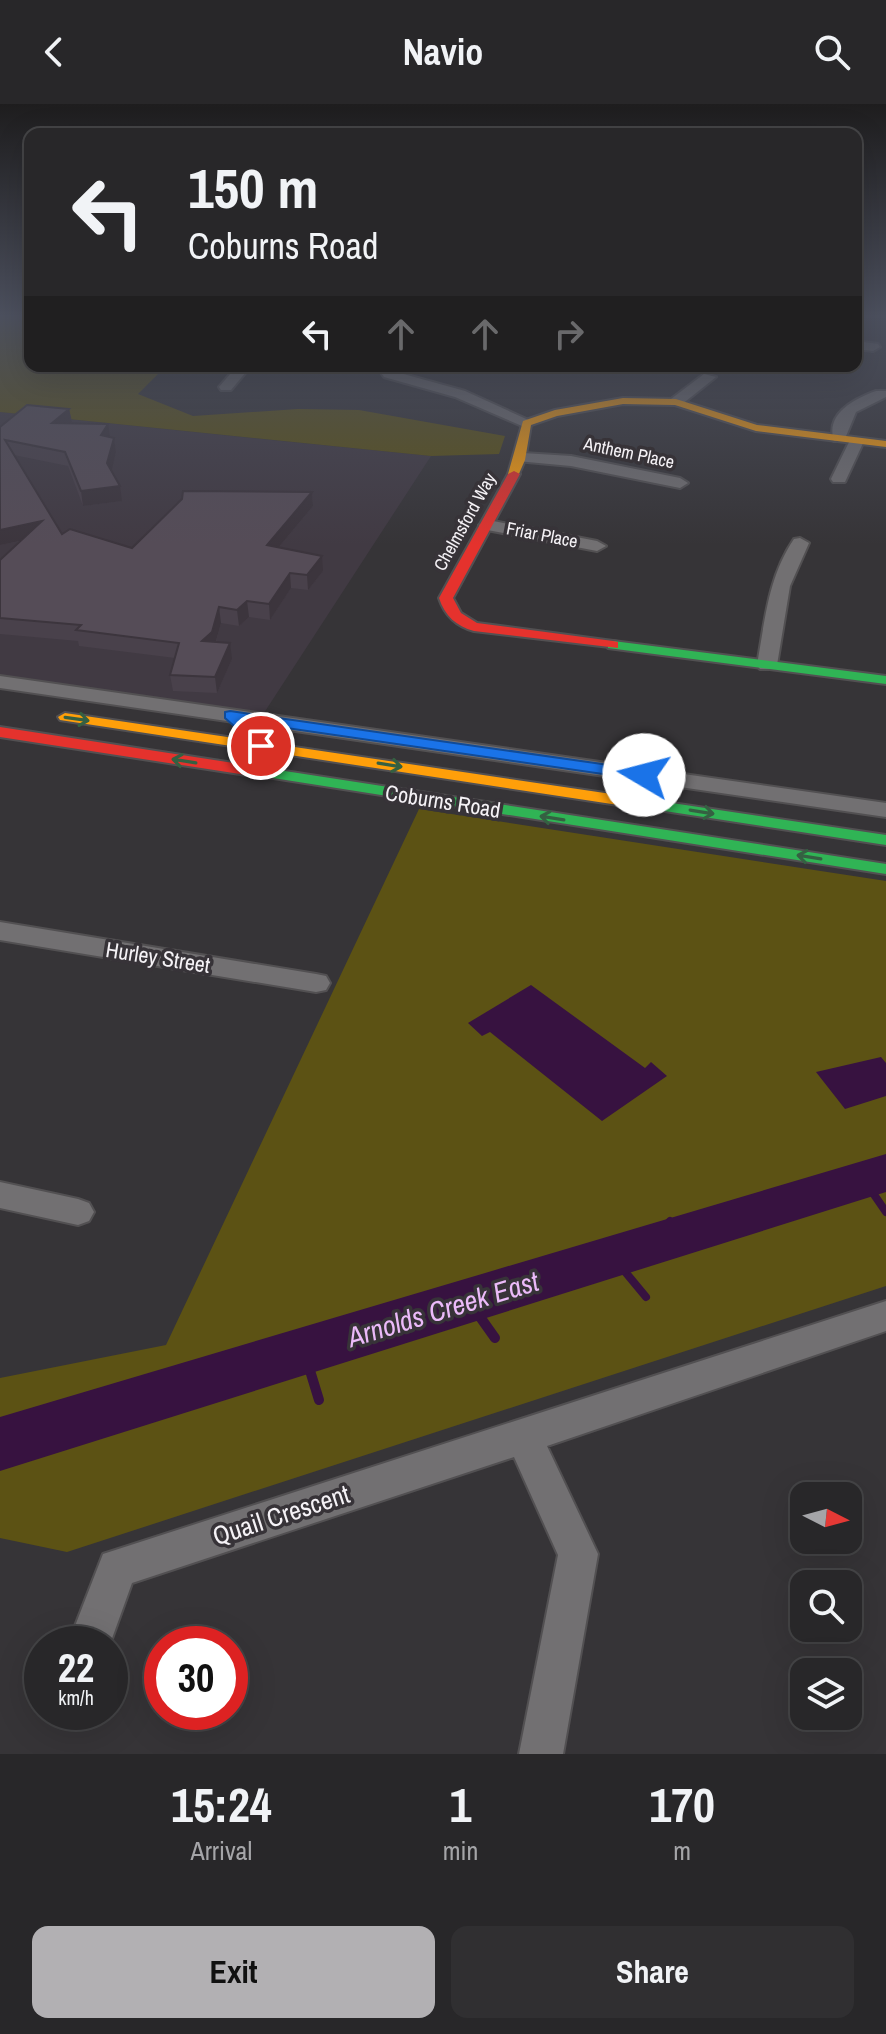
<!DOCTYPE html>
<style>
:root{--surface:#282729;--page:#302f31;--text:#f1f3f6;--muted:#a5a5a8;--line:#444446;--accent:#b2b0b3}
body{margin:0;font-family:"Archivo Narrow",sans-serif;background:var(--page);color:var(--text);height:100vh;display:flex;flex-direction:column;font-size:30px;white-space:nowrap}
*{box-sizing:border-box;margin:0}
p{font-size:26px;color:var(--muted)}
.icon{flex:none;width:44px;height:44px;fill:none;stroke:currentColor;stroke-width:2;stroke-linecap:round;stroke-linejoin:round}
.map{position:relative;height:1650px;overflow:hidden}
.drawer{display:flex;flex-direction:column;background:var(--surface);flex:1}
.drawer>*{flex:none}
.banner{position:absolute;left:24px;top:24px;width:838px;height:244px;border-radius:16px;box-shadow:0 8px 32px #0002,0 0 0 2px var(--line);background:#282729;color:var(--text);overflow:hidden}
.needle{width:52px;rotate:96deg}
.controls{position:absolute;left:790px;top:1378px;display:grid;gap:16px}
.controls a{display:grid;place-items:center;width:72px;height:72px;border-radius:16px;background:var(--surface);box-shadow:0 8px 32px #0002,0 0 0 2px var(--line);font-size:40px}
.speed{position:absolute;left:24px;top:1522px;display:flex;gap:16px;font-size:40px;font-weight:700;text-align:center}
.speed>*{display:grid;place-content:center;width:104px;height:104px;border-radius:50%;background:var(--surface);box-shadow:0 8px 32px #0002,0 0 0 2px var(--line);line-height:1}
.speed small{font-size:20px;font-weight:400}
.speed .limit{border:12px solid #d22;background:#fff;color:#111}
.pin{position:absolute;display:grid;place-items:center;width:68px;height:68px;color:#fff;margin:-34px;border:4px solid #fff;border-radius:50%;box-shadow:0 2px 8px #0007}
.me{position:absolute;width:88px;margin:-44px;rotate:278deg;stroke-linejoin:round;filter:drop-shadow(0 0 6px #0008)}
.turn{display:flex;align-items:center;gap:28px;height:168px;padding:0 32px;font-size:36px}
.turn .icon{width:104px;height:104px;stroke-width:2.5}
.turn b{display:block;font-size:56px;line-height:68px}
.lanes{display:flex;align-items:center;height:76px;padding:0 32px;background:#0003;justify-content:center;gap:40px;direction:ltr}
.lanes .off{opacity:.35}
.eta{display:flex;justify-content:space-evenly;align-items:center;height:136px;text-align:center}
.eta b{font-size:48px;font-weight:800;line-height:56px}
.cta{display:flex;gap:16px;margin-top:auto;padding:16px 32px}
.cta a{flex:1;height:92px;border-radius:16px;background:var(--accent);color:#111;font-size:32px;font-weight:800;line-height:92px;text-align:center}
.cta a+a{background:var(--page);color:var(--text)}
header{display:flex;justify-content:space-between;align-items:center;height:104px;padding:0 32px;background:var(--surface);font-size:36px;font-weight:800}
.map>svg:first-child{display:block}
.built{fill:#413a43}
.green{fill:#5c5214}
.water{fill:#371240}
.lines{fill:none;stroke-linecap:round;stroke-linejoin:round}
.stream-far1{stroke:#371240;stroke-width:8}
.stream{stroke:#371240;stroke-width:10}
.river{fill:#371240;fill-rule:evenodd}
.street-casing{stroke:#525052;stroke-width:4}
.fast-casing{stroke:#525052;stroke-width:4}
.slow-casing{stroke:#525052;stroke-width:4}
.jam-casing{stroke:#525052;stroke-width:4}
.street{fill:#727072;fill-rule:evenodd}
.fast{fill:#30b455;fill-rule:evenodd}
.slow{fill:#ff9f0a;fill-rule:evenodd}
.jam{fill:#e5322d;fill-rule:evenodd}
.wall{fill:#49414b}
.shaded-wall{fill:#3c353d}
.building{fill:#554c57;stroke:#3c353d;stroke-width:2}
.oneway{stroke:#356042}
.route{fill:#1a73e8;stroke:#114b97;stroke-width:2}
.labels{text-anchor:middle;stroke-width:7;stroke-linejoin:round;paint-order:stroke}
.far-street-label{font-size:18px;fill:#f5f2f6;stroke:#373338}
.street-label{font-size:22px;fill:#f5f2f6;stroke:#373338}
.near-street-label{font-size:26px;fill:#f5f2f6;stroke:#373338}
.near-water-label{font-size:28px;font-style:italic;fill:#ebbaf9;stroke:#373338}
</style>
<header><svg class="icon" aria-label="back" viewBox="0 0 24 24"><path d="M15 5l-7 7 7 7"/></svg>Navio<svg class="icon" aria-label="search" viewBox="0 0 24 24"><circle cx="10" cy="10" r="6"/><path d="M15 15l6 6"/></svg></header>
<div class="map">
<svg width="886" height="1650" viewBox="0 0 886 1650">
<rect width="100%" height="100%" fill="#363437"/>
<!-- built -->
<path class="built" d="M0 308 251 334 431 352 262 612 0 575Z"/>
<!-- green -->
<path class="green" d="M0 210H30V262H166L138 290 193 312 298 305 359 306 505 332 499 350 431 352 0 308Z
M419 705 886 777V1182L67 1448 0 1434V1274L166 1241Z"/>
<!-- water -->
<path class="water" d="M531 881 645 964 651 958 667 972 602 1017 490 928 482 932 468 919Z
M881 953 886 959V992L845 1005 816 968Z"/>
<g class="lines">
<!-- stream-far1 -->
<path class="stream-far1" d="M864 1076 886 1108
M651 1140 670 1117
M612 1152 646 1193
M468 1196 475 1205"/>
<!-- stream -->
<path class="stream" d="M473 1203 495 1234
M304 1247 319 1296"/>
<!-- river -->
<path class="river" d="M886 1050V1088L0 1367V1313Z"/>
<!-- street casing -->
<g class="street-casing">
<path id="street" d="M856 237 878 240 880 243 873 247 856 245Z
M237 262H251L231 286H221L219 283Z
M389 266 465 287 535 319 522 322 455 293 384 273 382 270Z
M704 270 716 273 681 301H671V295Z
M876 287H886V293L856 308 844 337H834C825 310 854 295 876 287Z
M851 334 864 337 845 378H833L831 375Z
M523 349 571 352 680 374 688 379 680 384 571 362 517 357V351Z
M488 416 597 437 606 442 597 447 482 425 479 421Z
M800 434 809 439 790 482 777 561 774 565H760L757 561C765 517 768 473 794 435Z
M0 572 886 699V713L0 584Z
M0 818 316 870 326 872 330 879 326 886 316 888 0 836Z
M0 1078 78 1095 89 1099 94 1108 89 1117 78 1121 0 1104Z
M886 1197V1227L547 1342 598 1450 563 1650H519L558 1451 514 1353 132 1479 110 1540H68L103 1450Z"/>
</g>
<!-- fast casing -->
<g class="fast-casing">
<path id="fast" d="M613 537 886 572V580L608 544V538Z
M253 662 886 760V770L247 670 245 667Z
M625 692 886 731V741L619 700 617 697Z"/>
</g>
<!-- slow casing -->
<g class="slow-casing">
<path id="slow" d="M623 294 676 295 757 321 886 337V343L756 327 675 301 623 300 557 312 531 321 525 356 518 372 508 370 523 317 555 306Z
M65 609 625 692 633 697 625 702 60 616 58 613Z"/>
</g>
<!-- jam casing -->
<g class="jam-casing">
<path id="jam" d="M514 367 520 370 453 494 461 509 477 519 613 537 618 538V544L474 527C456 522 445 512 439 494L508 370Z
M0 623 253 662 261 667 253 672 0 633Z"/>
</g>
<!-- street -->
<use href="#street" class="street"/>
<!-- fast -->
<use href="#fast" class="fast"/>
<!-- slow -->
<use href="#slow" class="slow"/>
<!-- jam -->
<use href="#jam" class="jam"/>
</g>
<!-- wall -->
<path class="wall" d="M69 305 72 318 70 319 114 334 116 348 111 367 122 397 83 402 68 362 14 351 62 430 132 444 312 388 313 402 279 443 323 467 308 486 291 484 270 516 249 513 239 522 221 519 216 538 232 555 217 589 173 587 170 571 175 554 79 542 78 537 0 530V456L21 437 0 441V323Z"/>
<!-- shaded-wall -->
<path class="shaded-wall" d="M69 305 72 318 54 333 52 319Z
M108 320 110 333 101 331Z
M114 334 116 348 110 373 107 359Z
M120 382 122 397 83 402 81 387Z
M312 388 313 402 268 456 267 441Z
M42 417 44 432 0 441V426Z
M322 452 323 467 308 486 307 471Z
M290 469 291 484 270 516 269 500Z
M247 497 249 513 239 522 237 506Z
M219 503 221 519 214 544 202 537Z
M230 539 232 555 217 589 215 573Z"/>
<!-- building -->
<path class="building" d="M27 301 69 305 52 319 108 320 101 331 114 334 107 359 120 382 81 387 65 348 5 336 62 430 70 425 132 444 182 395 183 387 312 388 267 441 322 452 307 471 290 469 269 500 247 497 237 506 219 503 212 528 202 537 230 539 215 573 170 571 179 539 76 526 81 521 0 514V456L42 417 0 426V323Z"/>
<!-- one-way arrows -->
<defs><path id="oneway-shaft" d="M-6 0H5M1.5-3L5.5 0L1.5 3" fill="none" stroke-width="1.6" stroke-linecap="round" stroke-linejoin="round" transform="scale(2)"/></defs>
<g class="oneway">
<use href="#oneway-shaft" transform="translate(77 615) rotate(8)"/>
<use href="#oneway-shaft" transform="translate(184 657) rotate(-171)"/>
<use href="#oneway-shaft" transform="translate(390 661) rotate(9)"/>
<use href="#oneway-shaft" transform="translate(702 708) rotate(9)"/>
<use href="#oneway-shaft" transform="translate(552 714) rotate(-171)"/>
<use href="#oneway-shaft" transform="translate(809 753) rotate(-171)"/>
</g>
<!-- sky -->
<linearGradient id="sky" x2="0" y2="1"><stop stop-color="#1e1d1e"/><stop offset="0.48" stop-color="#4c505e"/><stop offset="1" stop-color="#4c505e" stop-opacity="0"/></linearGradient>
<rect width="886" height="441" fill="url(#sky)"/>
<!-- route -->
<path class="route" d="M230 607 644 666 652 671 644 676 245 618 268 642 261 646 225 614V608Z"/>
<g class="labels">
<!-- far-street labels -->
<g class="far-street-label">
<text transform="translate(629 349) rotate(12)" y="6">Anthem Place</text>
<text transform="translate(465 418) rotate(-61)" y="6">Chelmsford Way</text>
<text transform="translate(542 431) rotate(11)" y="6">Friar Place</text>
</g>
<!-- street labels -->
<g class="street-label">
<text transform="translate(443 697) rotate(9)" y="8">Coburns Road</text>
<text transform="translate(158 853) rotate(9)" y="8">Hurley Street</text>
</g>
<!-- near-street labels -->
<g class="near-street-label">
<text transform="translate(281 1411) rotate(-18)" y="9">Quail Crescent</text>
</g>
<!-- near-water labels -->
<g class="near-water-label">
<text transform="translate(443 1205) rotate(-17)" y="10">Arnolds Creek East</text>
</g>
</g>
</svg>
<div class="controls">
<a><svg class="needle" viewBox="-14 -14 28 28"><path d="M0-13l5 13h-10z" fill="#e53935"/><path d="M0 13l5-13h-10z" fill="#a5a5a8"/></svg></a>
<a><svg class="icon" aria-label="search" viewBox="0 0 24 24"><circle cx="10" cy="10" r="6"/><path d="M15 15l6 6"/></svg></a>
<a><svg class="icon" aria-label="layers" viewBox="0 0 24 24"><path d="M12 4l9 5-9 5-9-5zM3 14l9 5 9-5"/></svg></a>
</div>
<div class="speed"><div>22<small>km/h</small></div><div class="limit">30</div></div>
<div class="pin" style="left:261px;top:642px;background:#d93025"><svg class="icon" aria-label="arrive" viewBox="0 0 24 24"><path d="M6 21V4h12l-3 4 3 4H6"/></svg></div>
<svg class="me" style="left:644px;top:671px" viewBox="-20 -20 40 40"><circle r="19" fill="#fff"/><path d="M0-13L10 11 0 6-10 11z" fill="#1a73e8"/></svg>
<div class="banner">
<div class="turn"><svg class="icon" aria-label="left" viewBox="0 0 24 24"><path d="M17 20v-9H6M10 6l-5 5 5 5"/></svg><div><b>150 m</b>Coburns Road</div></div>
<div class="lanes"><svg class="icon" aria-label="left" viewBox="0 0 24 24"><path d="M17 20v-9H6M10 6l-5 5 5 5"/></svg><svg class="icon off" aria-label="ahead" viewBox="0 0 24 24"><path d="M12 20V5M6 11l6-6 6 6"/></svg><svg class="icon off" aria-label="ahead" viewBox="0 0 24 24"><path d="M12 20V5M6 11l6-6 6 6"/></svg><svg class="icon off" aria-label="right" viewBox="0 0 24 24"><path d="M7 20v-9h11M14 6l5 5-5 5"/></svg></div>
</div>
</div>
<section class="drawer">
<div class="eta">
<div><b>15:24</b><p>Arrival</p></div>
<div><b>1</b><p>min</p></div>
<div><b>170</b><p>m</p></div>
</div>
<div class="cta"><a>Exit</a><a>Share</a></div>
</section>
